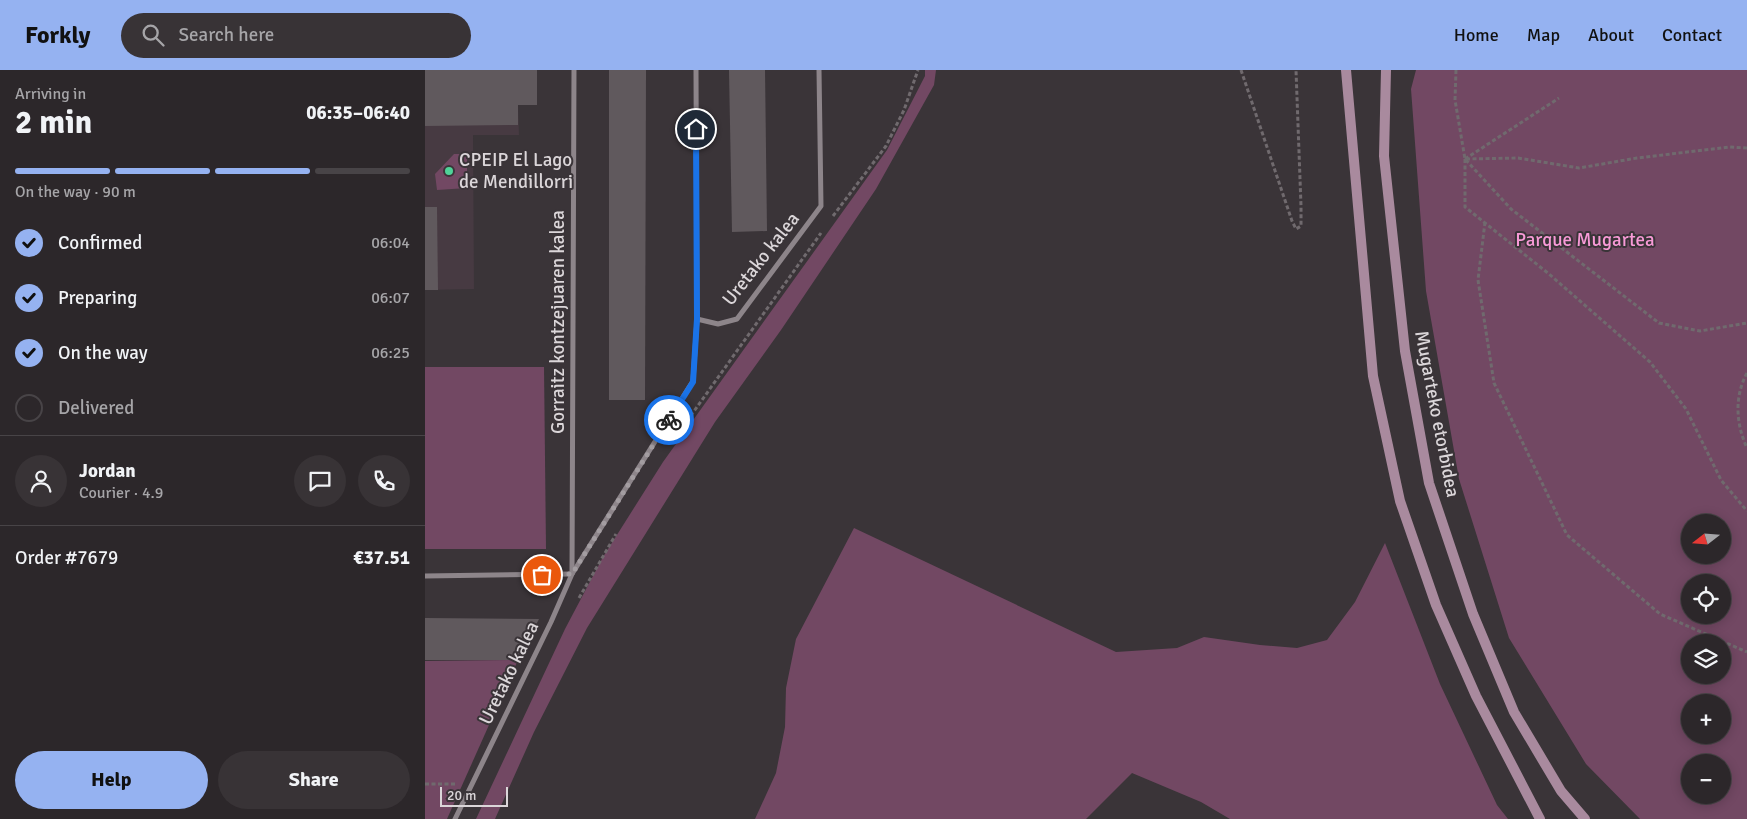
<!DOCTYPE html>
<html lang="en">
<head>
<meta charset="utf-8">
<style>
  :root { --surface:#2c272a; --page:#383336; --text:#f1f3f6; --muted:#a6a5a8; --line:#484447; --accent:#95b2f1 }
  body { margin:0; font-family:Signika,sans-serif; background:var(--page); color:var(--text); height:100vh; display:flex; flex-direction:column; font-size:19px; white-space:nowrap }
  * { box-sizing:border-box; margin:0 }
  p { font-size:16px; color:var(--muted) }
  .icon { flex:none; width:28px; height:28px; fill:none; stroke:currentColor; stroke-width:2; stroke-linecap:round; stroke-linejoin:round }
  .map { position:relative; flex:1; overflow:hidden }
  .side { display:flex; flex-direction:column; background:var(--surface); width:425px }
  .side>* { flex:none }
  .needle { width:32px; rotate:253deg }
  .tools { position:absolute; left:1256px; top:444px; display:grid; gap:10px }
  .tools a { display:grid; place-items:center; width:50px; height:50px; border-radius:50%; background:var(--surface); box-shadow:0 2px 12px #0003,0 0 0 1px var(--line); font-size:25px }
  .scale { position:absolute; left:15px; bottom:12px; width:68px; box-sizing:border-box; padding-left:5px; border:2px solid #dbd6d9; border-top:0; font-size:14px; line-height:18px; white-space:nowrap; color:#dbd6d9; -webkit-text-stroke:4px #3a3438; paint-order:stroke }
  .pin { position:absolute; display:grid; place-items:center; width:42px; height:42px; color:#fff; margin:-21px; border:2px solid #fff; border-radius:50%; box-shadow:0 1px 5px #0007 }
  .courier { position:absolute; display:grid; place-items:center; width:50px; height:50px; margin:-25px; border:4px solid #1a73e8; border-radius:50%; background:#fff; color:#222; box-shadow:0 1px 6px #0007 }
  .summary em { font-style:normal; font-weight:700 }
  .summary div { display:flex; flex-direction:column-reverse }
  .summary { display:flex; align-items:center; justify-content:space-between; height:85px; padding:0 15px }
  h1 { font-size:32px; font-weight:700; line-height:38px }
  .bar { display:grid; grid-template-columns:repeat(4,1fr); gap:8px 5px; align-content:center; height:60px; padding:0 15px }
  .bar i { height:6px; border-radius:4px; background:var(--line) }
  .bar .selected { background:var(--accent) }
  .bar p { grid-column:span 4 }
  .line { display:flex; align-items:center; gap:12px; padding:0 15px; border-top:1px solid var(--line) }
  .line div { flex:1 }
  .round { display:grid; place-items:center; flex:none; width:52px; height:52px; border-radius:26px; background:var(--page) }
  ol { padding:0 15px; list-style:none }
  li { display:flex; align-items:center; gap:15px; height:55px }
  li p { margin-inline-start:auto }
  li .icon { padding:5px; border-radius:50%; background:var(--accent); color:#111; stroke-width:4 }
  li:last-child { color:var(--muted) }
  li i { width:28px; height:28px; border:2px solid var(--line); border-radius:50% }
  .cta { display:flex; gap:10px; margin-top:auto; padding:10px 15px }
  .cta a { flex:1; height:58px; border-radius:30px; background:var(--accent); color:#111; font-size:20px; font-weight:700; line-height:58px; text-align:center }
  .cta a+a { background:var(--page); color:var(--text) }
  header { display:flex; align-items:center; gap:30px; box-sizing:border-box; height:70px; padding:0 25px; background:var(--accent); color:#111 }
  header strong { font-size:24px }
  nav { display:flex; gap:28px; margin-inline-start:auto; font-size:18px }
  .search { width:350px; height:45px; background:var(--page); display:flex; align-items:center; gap:12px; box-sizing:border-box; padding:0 18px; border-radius:28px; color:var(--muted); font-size:19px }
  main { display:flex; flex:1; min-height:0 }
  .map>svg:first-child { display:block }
</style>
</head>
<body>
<header>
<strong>Forkly</strong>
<div class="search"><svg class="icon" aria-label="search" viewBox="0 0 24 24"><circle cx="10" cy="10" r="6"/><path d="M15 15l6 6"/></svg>Search here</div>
<nav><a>Home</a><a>Map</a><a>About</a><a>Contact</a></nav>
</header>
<main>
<section class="side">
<div class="summary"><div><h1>2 min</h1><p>Arriving in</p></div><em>06:35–06:40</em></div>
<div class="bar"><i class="selected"></i><i class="selected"></i><i class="selected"></i><i></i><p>On the way · 90 m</p></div>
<ol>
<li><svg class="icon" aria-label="check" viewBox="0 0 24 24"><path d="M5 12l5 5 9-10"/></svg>Confirmed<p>06:04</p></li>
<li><svg class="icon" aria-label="check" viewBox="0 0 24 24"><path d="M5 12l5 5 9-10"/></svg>Preparing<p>06:07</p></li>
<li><svg class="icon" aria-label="check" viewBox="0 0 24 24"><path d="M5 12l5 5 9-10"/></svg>On the way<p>06:25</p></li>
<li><i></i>Delivered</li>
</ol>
<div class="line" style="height:90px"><a class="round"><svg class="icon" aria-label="person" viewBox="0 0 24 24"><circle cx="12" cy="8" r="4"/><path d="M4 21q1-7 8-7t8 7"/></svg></a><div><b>Jordan</b><p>Courier · 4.9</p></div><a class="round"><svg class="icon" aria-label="chat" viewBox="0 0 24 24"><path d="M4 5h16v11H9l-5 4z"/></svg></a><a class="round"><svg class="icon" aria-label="phone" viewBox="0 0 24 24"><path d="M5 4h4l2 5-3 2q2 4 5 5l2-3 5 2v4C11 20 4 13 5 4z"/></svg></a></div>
<div class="line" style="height:65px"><div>Order #7679</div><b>€37.51</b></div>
<div class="cta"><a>Help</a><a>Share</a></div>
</section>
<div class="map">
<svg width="1322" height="749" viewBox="0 0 1322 749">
  <rect width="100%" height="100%" fill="#3a3438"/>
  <!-- built -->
  <polygon fill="#473a42" points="0,0 93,35 94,65 48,65 49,219 0,220"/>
  <!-- green -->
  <g fill="#724863" fill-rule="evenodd">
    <polygon points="500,0 511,0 509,15 451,119 356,260 290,352 162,558 109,662 70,749 51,749 140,559 178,487 238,392 462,80 500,6"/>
    <path d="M991,0h331v749h-107l-54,-55 -77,-126 -50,-159 -33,-188 -15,-202zM1298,452v33h-33v-33zM1298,512v33h-33v-33zM1265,572h33v33h-33zM1298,632v33h-33v-33zM1298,692v33h-33v-33z"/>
    <polygon points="29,84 42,84 42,118 12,120 10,104"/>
    <polygon points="0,297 119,297 121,479 0,479"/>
    <polygon points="429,458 691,582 752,578 779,567 835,575 872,578 902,570 930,532 960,473 1015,614 1072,735 1083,749 805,749 776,732 707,703 661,749 330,749 351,703 360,657 361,618 371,569"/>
    <polygon points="93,590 22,749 0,749 0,591"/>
  </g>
  <!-- building -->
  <g fill="#60595d">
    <polygon points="0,0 112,0 112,35 93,35 93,55 0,56"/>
    <polygon points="184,0 221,0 220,330 184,330"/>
    <polygon points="304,0 340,0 342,161 307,162"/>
    <polygon points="0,137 12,137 13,220 0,220"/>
    <polygon points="0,548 114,549 93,590 0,590"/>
  </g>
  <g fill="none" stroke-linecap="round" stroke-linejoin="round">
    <!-- path -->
    <g stroke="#706a6e" stroke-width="3" stroke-dasharray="4 2.5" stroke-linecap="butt">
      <polyline points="816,0 867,151 871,159 876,156 876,136 871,0"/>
      <polyline points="1031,0 1030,30 1040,89 1086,139 1234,253 1275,261 1322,253"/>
      <polyline points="1040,89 1040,137 1124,204 1225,292 1261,339 1296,410 1322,441"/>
      <polyline points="1040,89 1134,28"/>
      <polyline points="1041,89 1093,88 1154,98 1212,88 1305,77 1322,78"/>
      <polyline points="408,146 461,76 479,40 493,0"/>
      <polyline points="1060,152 1053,210 1069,313 1142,465 1235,544 1322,582"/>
      <path d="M1322,303c-13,24 -11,51 0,75"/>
      <polyline points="262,351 396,163"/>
      <polyline points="154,528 191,464"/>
      <polyline points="0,714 32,714"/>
    </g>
    <!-- street -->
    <g stroke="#8d858a" stroke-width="5">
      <polyline points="272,249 293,254 312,249 396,136 394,0"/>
      <polyline points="147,504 149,0"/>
      <polyline points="0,506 147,504"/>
      <polyline points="30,749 126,552 147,504 268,311 272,249 271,0"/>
    </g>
    <!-- secondary -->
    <g stroke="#a98a9e" stroke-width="10">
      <polyline points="921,0 948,306 975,431 1011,535 1051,626 1115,749"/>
      <polyline points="961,0 959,86 980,281 1004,413 1048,544 1089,642 1136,721 1160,749"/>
    </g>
  </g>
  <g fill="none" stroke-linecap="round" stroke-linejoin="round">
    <!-- done -->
    <polyline stroke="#a39da1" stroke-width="5" stroke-dasharray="0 9" points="117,505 147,504 244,350"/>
    <!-- route -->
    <polyline stroke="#1a73e8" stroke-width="6" points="244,350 268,312 272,249 271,59"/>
  </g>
  <!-- markers -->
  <circle fill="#4fd399" stroke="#3a3438" stroke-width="2" cx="24" cy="101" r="5"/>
  <g text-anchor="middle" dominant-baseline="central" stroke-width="4" stroke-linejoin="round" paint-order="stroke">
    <!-- poi labels -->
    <g font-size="19" fill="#dbd6d9" stroke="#3a3438" text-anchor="start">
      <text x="34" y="90">CPEIP El Lago<tspan x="34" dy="22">de Mendillorri</tspan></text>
    </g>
    <!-- park labels -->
    <g font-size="19" fill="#f89ad7" stroke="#3a3438">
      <text x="1160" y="170">Parque Mugartea</text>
    </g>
    <!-- street labels -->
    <g font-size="19" fill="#dbd6d9" stroke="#3a3438">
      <text transform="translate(336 189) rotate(-52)">Uretako kalea</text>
      <text transform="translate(133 252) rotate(-90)">Gorraitz kontzejuaren kalea</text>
      <text transform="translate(1012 344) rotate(79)">Mugarteko etorbidea</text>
      <text transform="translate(84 603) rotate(-64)">Uretako kalea</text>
    </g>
  </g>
</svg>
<div class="tools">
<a><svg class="needle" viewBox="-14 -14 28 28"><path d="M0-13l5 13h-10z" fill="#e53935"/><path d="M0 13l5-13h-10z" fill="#a6a5a8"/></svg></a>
<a><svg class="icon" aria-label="locate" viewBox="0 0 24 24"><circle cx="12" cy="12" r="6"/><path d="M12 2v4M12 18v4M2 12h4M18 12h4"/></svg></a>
<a><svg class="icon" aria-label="layers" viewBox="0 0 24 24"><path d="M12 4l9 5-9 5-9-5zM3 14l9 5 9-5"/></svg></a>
<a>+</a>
<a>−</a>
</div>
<div class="scale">20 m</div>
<div class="pin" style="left:117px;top:505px;background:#ea580c"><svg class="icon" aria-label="bag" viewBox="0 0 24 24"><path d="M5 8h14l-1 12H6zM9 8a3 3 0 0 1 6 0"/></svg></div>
<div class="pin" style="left:271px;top:59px;background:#1f2937"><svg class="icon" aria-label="home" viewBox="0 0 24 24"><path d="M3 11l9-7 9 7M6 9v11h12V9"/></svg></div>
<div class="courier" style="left:244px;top:350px"><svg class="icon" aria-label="bike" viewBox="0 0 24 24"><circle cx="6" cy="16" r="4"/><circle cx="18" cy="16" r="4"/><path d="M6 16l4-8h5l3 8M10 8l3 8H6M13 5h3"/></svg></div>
</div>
</main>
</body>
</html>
